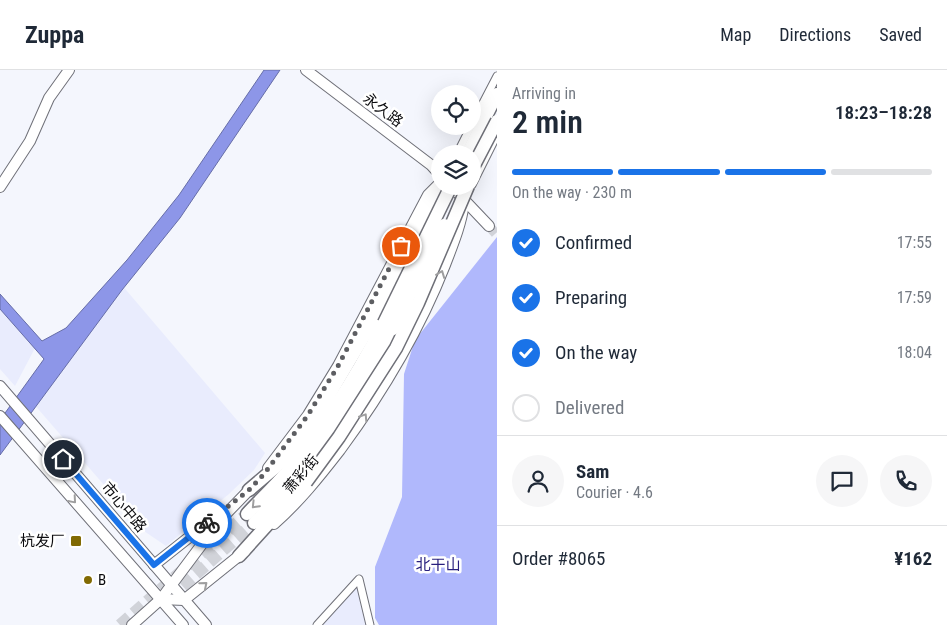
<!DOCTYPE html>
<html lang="en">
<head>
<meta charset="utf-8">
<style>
  :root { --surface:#fff; --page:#f6f6f7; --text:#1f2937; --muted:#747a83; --line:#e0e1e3; --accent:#1a73e8 }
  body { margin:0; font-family:"Roboto Condensed","Noto Sans SC",sans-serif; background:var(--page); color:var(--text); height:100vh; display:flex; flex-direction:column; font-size:19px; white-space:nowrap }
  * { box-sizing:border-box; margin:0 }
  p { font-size:16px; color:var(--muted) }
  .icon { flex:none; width:28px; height:28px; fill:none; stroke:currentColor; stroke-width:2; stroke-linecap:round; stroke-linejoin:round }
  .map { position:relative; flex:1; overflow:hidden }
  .side { display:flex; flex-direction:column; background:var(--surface); width:450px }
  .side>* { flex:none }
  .buttons { position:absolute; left:431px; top:15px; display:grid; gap:10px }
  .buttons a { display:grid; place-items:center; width:50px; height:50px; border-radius:50%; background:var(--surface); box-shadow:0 5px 20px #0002; font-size:25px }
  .pin { position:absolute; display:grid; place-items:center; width:42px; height:42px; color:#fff; margin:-21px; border:2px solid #fff; border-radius:50%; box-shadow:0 1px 5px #0007 }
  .courier { position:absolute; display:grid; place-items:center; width:50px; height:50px; margin:-25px; border:4px solid #1a73e8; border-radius:50%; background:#fff; color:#222; box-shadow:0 1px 6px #0007 }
  .headline em { font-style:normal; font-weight:600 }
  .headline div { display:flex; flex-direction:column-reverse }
  .headline { display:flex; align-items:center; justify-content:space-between; height:85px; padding:0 15px }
  h1 { font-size:32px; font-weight:600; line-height:38px }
  .bar { display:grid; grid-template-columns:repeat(4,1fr); gap:8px 5px; align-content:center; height:60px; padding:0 15px }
  .bar i { height:6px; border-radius:4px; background:var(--line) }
  .bar .active { background:var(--accent) }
  .bar p { grid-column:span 4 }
  .line { display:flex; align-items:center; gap:12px; padding:0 15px; border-top:1px solid var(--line) }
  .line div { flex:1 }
  .round { display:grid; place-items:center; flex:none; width:52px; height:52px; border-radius:26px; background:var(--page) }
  ol { padding:0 15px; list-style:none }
  li { display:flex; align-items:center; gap:15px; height:55px }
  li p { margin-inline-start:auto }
  li .icon { padding:5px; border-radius:50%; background:var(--accent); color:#fff; stroke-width:4 }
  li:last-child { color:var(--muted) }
  li i { width:28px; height:28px; border:2px solid var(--line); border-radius:50% }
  header { display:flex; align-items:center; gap:30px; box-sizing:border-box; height:70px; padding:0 25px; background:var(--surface); border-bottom:1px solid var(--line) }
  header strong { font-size:24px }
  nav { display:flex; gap:28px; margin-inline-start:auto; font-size:18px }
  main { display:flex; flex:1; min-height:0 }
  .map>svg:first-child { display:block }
</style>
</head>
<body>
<header>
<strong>Zuppa</strong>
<nav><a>Map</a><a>Directions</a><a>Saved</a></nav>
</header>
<main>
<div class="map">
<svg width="497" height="555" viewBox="0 0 497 555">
  <rect width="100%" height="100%" fill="#f4f6fd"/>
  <!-- built -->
  <g fill="#e9ecfd">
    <polygon points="121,214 265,383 254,400 229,424 166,476 144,461 32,332"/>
    <polygon points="0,239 35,278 15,316 0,299"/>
    <polygon points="359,509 370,555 318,555"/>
  </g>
  <!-- forest -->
  <polygon fill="#b0b8fc" points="497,167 497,555 379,555 375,548 375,497 402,427 404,304 415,270"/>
  <!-- water -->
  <polygon fill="#8d96e8" stroke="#666da7" points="264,0 280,0 180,148 122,220 0,385 0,350 44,289 0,239 0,224 42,271 66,258 127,190 179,125"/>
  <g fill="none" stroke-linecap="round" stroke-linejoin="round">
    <!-- secondary-tunnel -->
    <polyline stroke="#d1d3d9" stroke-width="10" stroke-dasharray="10 5" stroke-linecap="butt" points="489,156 497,165"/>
    <!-- highway-tunnel -->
    <g stroke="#d1d3d9" stroke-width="12" stroke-dasharray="12 6" stroke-linecap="butt">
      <polyline points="169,528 254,453"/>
      <polyline points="120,555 247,444"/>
    </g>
    <!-- street casing -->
    <g stroke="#6f7078" stroke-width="9">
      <g id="street">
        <polyline points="472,54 497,6"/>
        <polyline points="457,84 471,56"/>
        <polyline points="472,115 497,65"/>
        <polyline points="317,555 359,509 370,555"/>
      </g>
    </g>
    <!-- secondary casing -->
    <g stroke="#6f7078" stroke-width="12">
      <g id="secondary">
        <polyline points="306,0 431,95 440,105"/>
        <polyline points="451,116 489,156"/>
        <polyline points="0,117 30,71 49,28 69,0"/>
        <polyline points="268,398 308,345 338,296 428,125 440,113"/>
        <path d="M274,454c25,-22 45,-47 66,-74 42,-57 79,-119 105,-185 8,-21 16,-40 19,-62"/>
        <polyline points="154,495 221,442"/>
        <polyline points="161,529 184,530 245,481"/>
        <polyline points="132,555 161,529 220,450 254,415"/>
      </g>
    </g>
    <!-- primary casing -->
    <g stroke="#6f7078" stroke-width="12">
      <g id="primary">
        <polyline points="0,316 206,555"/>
        <polyline points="0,346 183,555"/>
      </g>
    </g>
    <!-- highway casing -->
    <g stroke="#6f7078" stroke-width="15">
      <g id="highway">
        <polyline points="467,84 497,24"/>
        <polyline points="249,420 276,397 295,376 321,339 376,246 417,160 444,116"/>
        <path d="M247,444c13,-14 27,-27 39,-41 39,-46 70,-97 98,-150"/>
        <path d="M254,453c57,-58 102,-122 139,-194"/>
        <polyline points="239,486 306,412"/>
      </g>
    </g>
    <!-- street -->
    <use href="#street" stroke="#fff" stroke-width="7"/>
    <!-- secondary -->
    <use href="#secondary" stroke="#fff" stroke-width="10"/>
    <!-- primary -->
    <use href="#primary" stroke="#fff" stroke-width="10"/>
    <!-- highway -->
    <use href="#highway" stroke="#fff" stroke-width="12"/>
    <!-- highway-bridge casing -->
    <g stroke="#6f7078" stroke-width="15" stroke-linecap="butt">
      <g id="highway-bridge">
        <polyline points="472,99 497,51"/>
        <polyline points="384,253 451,116"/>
        <polyline points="393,259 444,155"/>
        <polyline points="306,412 339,367 396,278 418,233 468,116"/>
      </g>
    </g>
    <!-- highway-bridge -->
    <use href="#highway-bridge" stroke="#fff" stroke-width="12"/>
  </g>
  <!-- one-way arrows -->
  <defs><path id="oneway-chevron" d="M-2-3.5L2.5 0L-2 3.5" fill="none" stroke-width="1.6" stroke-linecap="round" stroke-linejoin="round" transform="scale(1.25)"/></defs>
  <g stroke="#9e9e9f">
    <use href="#oneway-chevron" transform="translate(441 204) rotate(-69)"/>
    <use href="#oneway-chevron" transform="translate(364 347) rotate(-57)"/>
    <use href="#oneway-chevron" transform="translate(73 430) rotate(49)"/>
    <use href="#oneway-chevron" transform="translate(255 435) rotate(134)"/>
    <use href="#oneway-chevron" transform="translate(204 515) rotate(-40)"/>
  </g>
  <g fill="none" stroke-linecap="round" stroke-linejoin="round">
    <!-- done -->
    <polyline stroke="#5d5e62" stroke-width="5" stroke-dasharray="0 9" points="207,453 249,420 264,404 308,345 338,296 401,176"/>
    <!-- route -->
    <polyline stroke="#1a73e8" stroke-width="6" points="63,389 154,495 207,453"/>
  </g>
  <!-- markers -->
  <g fill="#816a03" stroke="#fff" stroke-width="2">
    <rect x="70" y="465" width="12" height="12" rx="2.5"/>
    <circle cx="88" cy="510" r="5"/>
  </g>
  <g text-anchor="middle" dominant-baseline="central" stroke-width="5" stroke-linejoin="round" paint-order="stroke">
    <!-- street labels -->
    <g font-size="15" fill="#0c0c0f" stroke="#fff">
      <text transform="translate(383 40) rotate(37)">永久路</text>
      <text transform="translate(301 404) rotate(-50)">萧彩街</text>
      <text transform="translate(124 437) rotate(50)">市心中路</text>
    </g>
    <!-- poi labels -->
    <g font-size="15" fill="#0c0c0f" stroke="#fff" text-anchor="end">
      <text x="65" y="471">杭发厂</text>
      <text x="98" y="510" text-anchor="start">B</text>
    </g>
    <!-- park labels -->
    <g font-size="15" fill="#29207e" stroke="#fff">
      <text x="438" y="495">北干山</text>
    </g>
  </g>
</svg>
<div class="buttons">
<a><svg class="icon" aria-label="locate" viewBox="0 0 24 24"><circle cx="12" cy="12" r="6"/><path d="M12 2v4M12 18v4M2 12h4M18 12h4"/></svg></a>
<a><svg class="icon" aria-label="layers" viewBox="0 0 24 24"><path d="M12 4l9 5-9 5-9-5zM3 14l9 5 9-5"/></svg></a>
</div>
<div class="pin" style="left:401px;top:176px;background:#ea580c"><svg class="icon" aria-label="bag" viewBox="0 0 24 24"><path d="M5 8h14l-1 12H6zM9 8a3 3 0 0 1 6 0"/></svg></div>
<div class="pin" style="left:63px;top:389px;background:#1f2937"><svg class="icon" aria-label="home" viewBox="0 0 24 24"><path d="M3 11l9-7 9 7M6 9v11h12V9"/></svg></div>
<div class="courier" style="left:207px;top:453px"><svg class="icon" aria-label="bike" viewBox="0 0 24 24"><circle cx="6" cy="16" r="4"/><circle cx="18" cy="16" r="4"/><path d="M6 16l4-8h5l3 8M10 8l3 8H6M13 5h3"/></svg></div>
</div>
<section class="side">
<div class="headline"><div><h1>2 min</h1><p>Arriving in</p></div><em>18:23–18:28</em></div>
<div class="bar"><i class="active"></i><i class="active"></i><i class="active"></i><i></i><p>On the way · 230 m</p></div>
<ol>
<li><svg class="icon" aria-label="check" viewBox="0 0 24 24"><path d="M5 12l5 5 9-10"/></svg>Confirmed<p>17:55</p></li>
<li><svg class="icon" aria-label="check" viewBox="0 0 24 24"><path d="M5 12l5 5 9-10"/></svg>Preparing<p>17:59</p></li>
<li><svg class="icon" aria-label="check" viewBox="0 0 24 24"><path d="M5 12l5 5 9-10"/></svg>On the way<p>18:04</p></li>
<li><i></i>Delivered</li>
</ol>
<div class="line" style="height:90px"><a class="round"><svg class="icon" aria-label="person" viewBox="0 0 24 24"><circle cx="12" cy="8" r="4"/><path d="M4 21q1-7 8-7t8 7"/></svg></a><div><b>Sam</b><p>Courier · 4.6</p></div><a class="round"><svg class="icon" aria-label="chat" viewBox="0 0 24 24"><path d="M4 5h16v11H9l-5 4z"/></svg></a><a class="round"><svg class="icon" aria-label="phone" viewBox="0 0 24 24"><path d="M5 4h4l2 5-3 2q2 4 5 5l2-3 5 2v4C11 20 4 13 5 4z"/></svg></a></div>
<div class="line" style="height:65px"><div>Order #8065</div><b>¥162</b></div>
</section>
</main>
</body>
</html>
